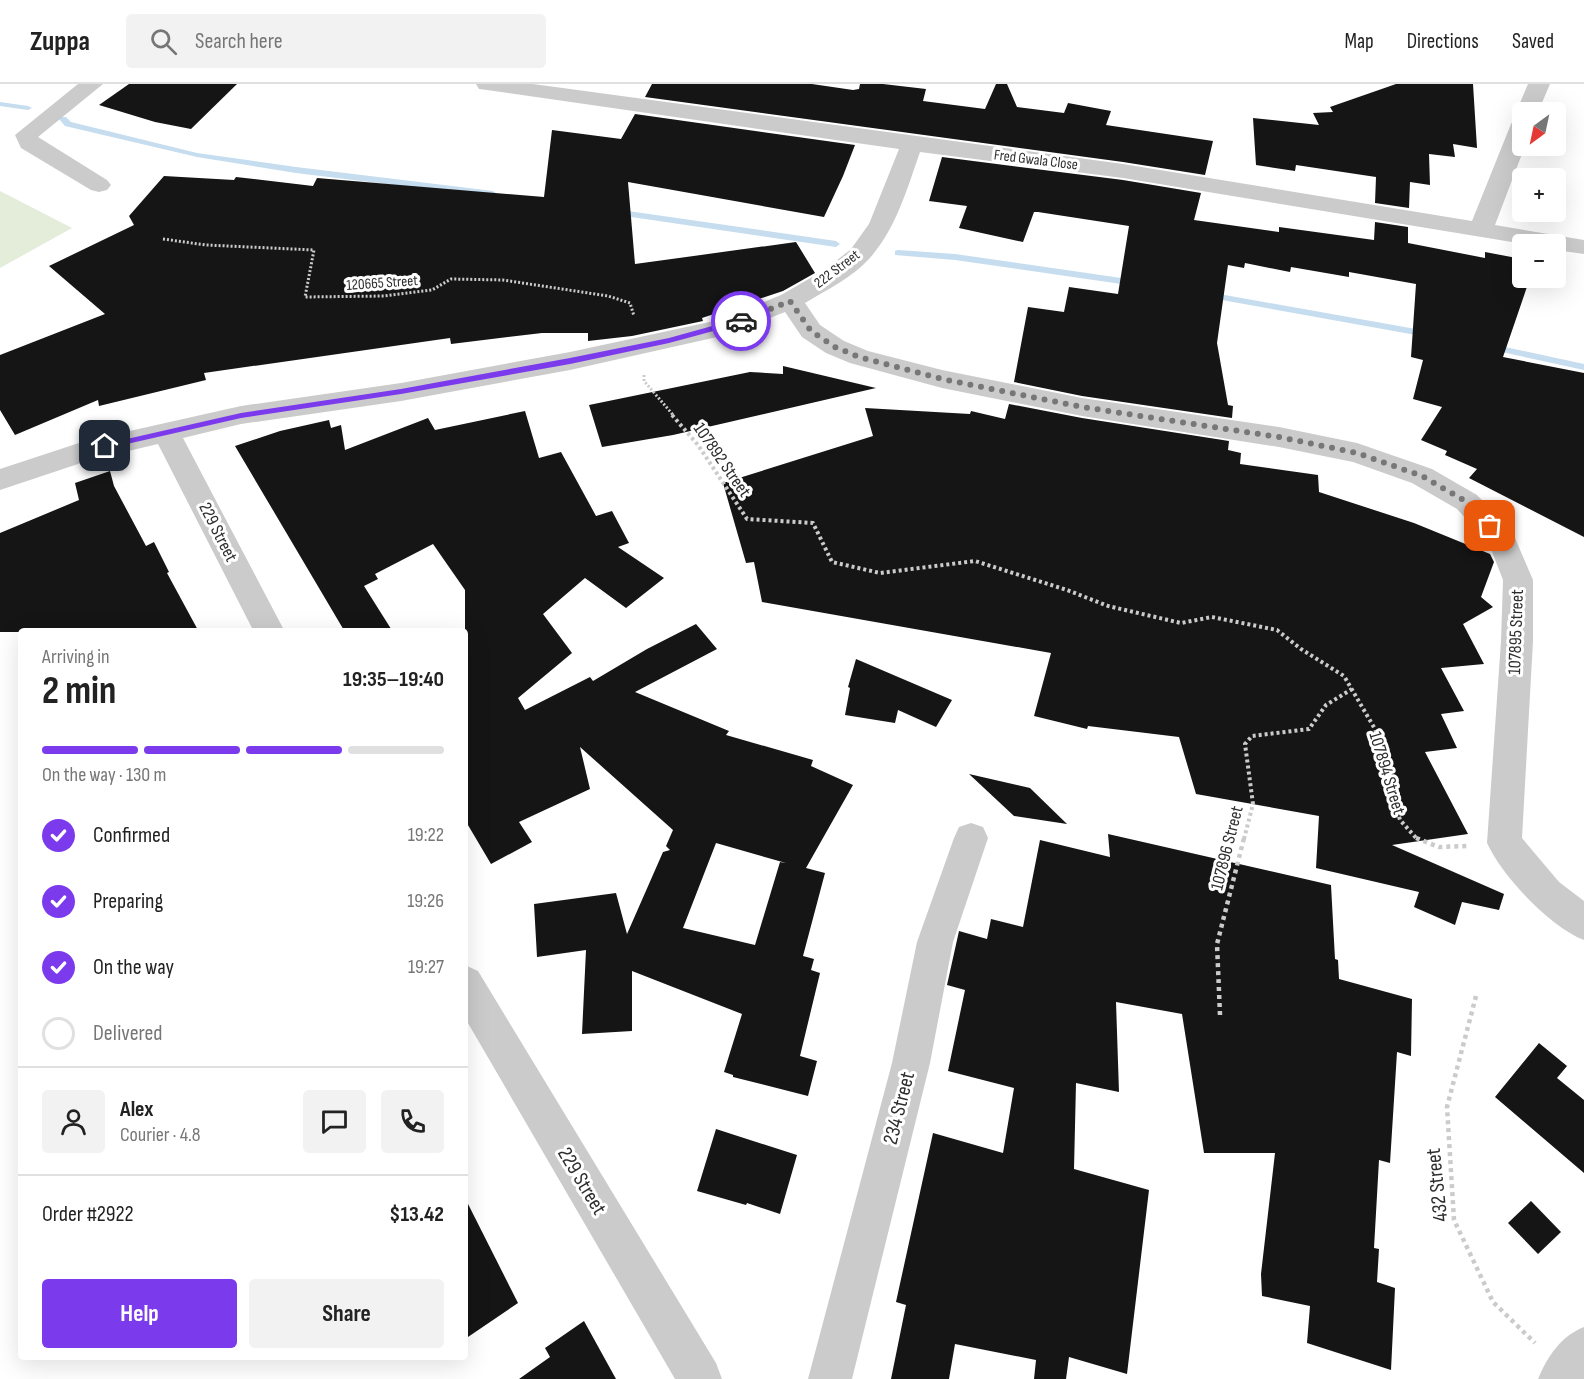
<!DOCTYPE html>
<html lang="en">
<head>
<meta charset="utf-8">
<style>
  :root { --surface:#fff; --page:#f2f2f2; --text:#222; --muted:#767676; --line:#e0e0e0; --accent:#7c3aed }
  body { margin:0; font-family:"Sofia Sans Condensed",sans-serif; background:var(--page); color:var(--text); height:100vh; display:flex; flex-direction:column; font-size:22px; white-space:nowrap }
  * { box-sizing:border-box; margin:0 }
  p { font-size:20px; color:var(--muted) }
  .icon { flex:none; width:33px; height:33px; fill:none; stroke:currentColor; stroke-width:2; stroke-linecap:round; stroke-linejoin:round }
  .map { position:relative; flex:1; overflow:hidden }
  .details { position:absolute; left:18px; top:544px; width:450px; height:732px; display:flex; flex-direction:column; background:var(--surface); border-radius:6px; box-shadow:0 6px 24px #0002 }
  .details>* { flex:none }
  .needle { width:39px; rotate:213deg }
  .controls { position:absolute; left:1512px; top:18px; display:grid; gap:12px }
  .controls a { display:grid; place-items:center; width:54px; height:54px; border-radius:6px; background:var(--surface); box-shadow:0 6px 24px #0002; font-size:30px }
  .pin { position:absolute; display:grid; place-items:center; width:51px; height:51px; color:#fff; margin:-26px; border-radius:12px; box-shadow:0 3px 9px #0006 }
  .courier { position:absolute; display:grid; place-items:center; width:60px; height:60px; margin:-30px; border:4px solid #7c3aed; border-radius:50%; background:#fff; color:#222; box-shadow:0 2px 8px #0007 }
  .overview em { font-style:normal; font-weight:700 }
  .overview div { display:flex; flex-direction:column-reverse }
  .overview { display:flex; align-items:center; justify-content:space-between; height:102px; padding:0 24px }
  h1 { font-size:39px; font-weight:700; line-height:45px }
  .bar { display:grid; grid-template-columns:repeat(4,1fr); gap:9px 6px; align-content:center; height:72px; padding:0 24px }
  .bar i { height:8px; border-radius:4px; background:var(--line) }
  .bar .current { background:var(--accent) }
  .bar p { grid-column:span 4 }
  .line { display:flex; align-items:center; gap:15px; padding:0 24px; border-top:2px solid var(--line) }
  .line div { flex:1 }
  .round { display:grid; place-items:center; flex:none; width:63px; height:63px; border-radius:6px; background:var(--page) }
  ol { padding:0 24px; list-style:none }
  li { display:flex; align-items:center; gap:18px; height:66px }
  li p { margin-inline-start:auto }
  li .icon { padding:6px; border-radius:50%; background:var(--accent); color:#fff; stroke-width:4 }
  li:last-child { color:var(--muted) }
  li i { width:33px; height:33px; border:3px solid var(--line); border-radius:50% }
  .action { display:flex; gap:12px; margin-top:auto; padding:12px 24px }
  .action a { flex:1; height:69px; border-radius:6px; background:var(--accent); color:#fff; font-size:24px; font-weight:700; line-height:69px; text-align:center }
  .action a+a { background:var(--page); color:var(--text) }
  header { display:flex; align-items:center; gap:36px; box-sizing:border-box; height:84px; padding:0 30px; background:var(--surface); border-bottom:2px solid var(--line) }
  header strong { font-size:28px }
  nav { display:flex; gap:33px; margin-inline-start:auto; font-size:21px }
  .search { width:420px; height:54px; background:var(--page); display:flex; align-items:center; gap:15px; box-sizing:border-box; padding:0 21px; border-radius:6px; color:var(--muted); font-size:22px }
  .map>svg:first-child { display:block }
</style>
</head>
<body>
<header>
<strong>Zuppa</strong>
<div class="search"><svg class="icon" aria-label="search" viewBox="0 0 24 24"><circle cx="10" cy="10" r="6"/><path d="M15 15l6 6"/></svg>Search here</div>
<nav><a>Map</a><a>Directions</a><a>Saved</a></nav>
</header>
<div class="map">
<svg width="1584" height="1295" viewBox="0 0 1584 1295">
  <rect width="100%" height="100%" fill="#fff"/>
  <!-- green -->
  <polygon fill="#e4ecda" points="0,107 72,144 0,184"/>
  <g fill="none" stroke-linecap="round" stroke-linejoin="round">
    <!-- stream -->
    <g fill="#c5ddee" fill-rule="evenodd">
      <polygon points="0,18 28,22 32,24 28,26 0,22"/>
      <polygon points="60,33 66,33 71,38 197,69 296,83 493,107 497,110 493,113 296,89 197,73 65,42 59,35"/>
      <polygon points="614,125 836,157 840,160 836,163 611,130 610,128"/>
      <polygon points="898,166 955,170 1135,196 1140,199 1135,202 955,176 895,171 895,167"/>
      <polygon points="1208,208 1427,247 1432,250 1427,253 1205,213 1203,211"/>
      <polygon points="1491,260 1584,280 1584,286 1488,265 1486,263"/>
    </g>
  </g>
  <!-- building -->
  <g fill="#151515" fill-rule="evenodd">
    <polygon points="129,0 237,0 191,45 155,38 99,21"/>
    <polygon points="652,0 812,0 853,6 859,5 860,0 883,0 926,5 923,17 985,25 996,0 1007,0 1017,23 1064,29 1068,19 1111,27 1106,41 1213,57 1205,91 1123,78 645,13"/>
    <polygon points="1396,0 1473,0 1477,64 1453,60 1455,73 1429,70 1430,101 1410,98 1409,124 1375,119 1376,93 1296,81 1295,87 1256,81 1253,34 1319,41 1313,29 1333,28 1330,23"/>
    <polygon points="635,30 855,61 843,92 824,133 628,98 635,180 796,158 815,189 783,207 702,234 703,237 632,252 588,257 588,249 542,249 451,260 450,254 204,289 206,296 99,322 98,316 15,351 0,326 0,271 105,230 49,182 134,141 129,132 164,92 234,96 236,93 313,102 317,94 544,113 552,46 621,55"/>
    <polygon points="942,73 1123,96 1201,109 1194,136 1279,148 1279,143 1374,156 1375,138 1408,143 1408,159 1485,174 1485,168 1522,175 1522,194 1530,194 1503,273 1584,289 1584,453 1469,394 1477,385 1445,371 1447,367 1421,356 1442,323 1413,315 1423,276 1411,273 1416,200 1349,188 1349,193 1291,183 1290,188 1245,179 1244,184 1228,181 1217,259 1228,321 1233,322 1232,334 1082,312 1014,298 1028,223 1064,228 1069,203 1118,210 1129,142 1038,128 1034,128 1023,158 959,144 967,122 929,117"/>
    <polygon points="783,282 876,304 673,351 602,363 589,321 750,288 783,290"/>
    <polygon points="1009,320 1082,334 1229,357 1228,366 1241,369 1240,380 1318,391 1319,408 1414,439 1490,470 1494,478 1481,513 1493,523 1463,540 1484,580 1441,584 1464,627 1441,630 1457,664 1425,668 1468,750 1392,761 1504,810 1499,826 1462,818 1455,841 1414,823 1419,808 1316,784 1319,732 1196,710 1179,653 1088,642 1087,645 1034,632 1051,569 762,518 754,478 746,479 723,399 873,352 865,324 970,330 971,327 1005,335"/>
    <path d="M525,327l14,47 22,-6 35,64 16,-5 17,32 -11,4 46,31 -38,30 -41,-30 -42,36 29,39 -54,45 7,12 65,-33 3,4 54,-32 49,-25 21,25 -82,43 94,39 -3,4 87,25 -2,6 42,19 -47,83 19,5 -22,83 11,3 -3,11 9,3 -20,83 17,5 -9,35 -75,-19v-2l-9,-3 18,-58 -110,-43v60l-50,3 4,-84 -49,7 -3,-53 82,-11 11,41 36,-82 7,-2 -4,-4 7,-16 -93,-83 10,42 -71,33 13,20 -41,22 -26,-44v-230l-32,-46 -58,30 3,5 -14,7 29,46h-48l-110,-186 45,-15 49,-11 2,8 10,-3 4,25 83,-32 7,12zM716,759l70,20 -6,-1 -25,83 -72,-17z"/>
    <polygon points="110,387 114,402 146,462 154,458 169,488 167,489 199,548 0,548 0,449 79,416 75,399"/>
    <polygon points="856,575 952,616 936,643 898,626 895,639 845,631 850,604 848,603"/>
    <polygon points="969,690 1030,704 1067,740 1014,732"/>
    <polygon points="1108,750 1331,801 1335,875 1338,876 1339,895 1412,915 1411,972 1397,968 1390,1079 1379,1076 1374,1164 1379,1165 1377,1198 1395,1204 1391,1286 1307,1259 1310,1222 1262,1212 1261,1190 1275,1069 1204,1069 1182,930 1116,918 1119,1008 1076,999 1074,1085 1149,1106 1127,1290 1069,1273 1066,1295 1034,1295 1036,1276 955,1260 949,1295 891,1295 906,1221 896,1218 933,1049 1003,1069 1014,1004 948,987 965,906 947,901 959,847 987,855 991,835 1023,843 1040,756 1110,773"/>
    <polygon points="1539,959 1567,982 1557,994 1584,1016 1584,1089 1495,1013"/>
    <polygon points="716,1045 797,1071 780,1130 747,1119 746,1121 697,1107"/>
    <polygon points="465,1114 518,1219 465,1255"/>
    <polygon points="1531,1117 1561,1148 1538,1170 1508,1139"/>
    <polygon points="584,1237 616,1295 519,1295 550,1273 545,1264"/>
  </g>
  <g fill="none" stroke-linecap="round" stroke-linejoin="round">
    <!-- path-far2 -->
    <g stroke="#cbcbcb" stroke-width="3" stroke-dasharray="2 2" stroke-linecap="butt">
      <polyline points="163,155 206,161 314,166 305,213 384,212 432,206 451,195 503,196 608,212 630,219 634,232"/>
      <polyline points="644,291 644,297 674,332"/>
    </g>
    <!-- path-far1 -->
    <g stroke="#cbcbcb" stroke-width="4" stroke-dasharray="3 3" stroke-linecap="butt">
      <polyline points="672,331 698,361 747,435 813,439 832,478 880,489 975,477 1067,506 1108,522 1181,539 1212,533 1277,546 1301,565 1344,592 1375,645 1400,736 1417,755"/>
      <polyline points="1244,755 1253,720 1245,660 1252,652 1309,645 1326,621 1352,605"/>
    </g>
    <!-- path -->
    <g stroke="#cbcbcb" stroke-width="4.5" stroke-dasharray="4 4" stroke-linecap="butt">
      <polyline points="1416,754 1439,763 1467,762"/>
      <polyline points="1476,912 1447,1023 1454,1136 1493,1218 1535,1259"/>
      <polyline points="1220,931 1217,860 1244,754"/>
    </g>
    <!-- minor -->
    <g fill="#cbcbcb" fill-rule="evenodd">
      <polygon points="78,0 103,0 38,53 107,96 111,101 107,106 99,108 91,106 21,64 15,51"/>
      <path d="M476,0h57l590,80 349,57 39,-97 3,-5 8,-2v29h3l-30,79 89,15v14l-28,-4v-6h-32l-401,-66 -203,-26c-13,37 -24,77 -51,107 -17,19 -43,31 -64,44l15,22 24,16 24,10 74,19 140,28 197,29 78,16 75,26 45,26 35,36 21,49v61l-11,197 37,44 25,19v39c-34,-13 -82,-64 -97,-97l14,-202 2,-61 -14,-36 -32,-35 -45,-26 -59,-21 -74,-15 -197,-31 -140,-28 -92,-25 -24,-10 -24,-16 -17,-25 -59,23 -156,35 -169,31 -160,23 -58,14 102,194h-31l-96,-188 -68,16 -90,30v-21l85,-28 156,-35 160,-23 169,-31 149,-32 62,-25 45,-26 25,-20 18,-25 30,-75 -412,-59 -8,-1z"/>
      <polygon points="1528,0 1550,0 1538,28 1522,28 1522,33 1516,28"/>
      <polygon points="971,739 983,743 988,754 953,858 930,979 852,1295 808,1295 892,979 917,858 954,754 959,743"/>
      <polygon points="465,881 478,887 716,1279 722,1295 675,1295 465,934"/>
      <path d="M1584,1243v52h-46c9,-22 23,-43 46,-52z"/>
    </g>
  </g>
  <!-- route -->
  <polygon fill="#7c3aed" points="741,234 744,237 743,239 669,259 570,280 401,310 241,334 105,365 101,362 105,360 241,329 401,305 570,274 669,254"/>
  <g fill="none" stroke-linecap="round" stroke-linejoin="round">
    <!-- done -->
    <polyline stroke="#777" stroke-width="6" stroke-dasharray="0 10.8" points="741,237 790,217 811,247 835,263 859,273 942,295 1082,323 1279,353 1357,369 1422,392 1467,418 1490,442"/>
  </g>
  <g text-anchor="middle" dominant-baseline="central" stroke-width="6" stroke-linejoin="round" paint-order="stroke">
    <!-- far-street labels -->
    <g font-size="15" fill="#2e2e2e" stroke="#fff">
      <text transform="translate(1036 76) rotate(7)">Fred Gwala Close</text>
      <text transform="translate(837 185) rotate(-37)">222 Street</text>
      <text transform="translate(382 199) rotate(-4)">120665 Street</text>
    </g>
    <!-- street labels -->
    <g font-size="18" fill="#2e2e2e" stroke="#fff">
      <text transform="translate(722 376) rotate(55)">107892 Street</text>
      <text transform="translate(218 448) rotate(63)">229 Street</text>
      <text transform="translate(1516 548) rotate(-88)">107895 Street</text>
      <text transform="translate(1387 689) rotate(73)">107894 Street</text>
      <text transform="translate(1227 764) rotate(-76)">107896 Street</text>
    </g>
    <!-- near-street labels -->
    <g font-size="21" fill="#2e2e2e" stroke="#fff">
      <text transform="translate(899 1024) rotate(-76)">234 Street</text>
      <text transform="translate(582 1097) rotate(59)">229 Street</text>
      <text transform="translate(1437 1101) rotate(-96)">432 Street</text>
    </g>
  </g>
</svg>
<div class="controls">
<a><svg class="needle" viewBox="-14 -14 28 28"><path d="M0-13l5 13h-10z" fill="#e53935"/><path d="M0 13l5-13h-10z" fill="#767676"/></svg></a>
<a>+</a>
<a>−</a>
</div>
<div class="pin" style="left:1490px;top:442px;background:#ea580c"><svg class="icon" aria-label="bag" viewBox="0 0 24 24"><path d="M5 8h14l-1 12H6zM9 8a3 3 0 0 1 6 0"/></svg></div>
<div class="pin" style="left:105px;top:362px;background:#1f2937"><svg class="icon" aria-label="home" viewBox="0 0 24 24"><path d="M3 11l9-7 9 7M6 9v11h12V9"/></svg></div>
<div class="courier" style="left:741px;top:237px"><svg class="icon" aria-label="car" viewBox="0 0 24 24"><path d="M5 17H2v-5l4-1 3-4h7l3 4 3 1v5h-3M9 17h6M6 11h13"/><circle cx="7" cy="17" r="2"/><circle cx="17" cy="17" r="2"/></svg></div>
<section class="details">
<div class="overview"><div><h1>2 min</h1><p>Arriving in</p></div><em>19:35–19:40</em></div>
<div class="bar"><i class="current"></i><i class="current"></i><i class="current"></i><i></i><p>On the way · 130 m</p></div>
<ol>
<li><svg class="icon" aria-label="check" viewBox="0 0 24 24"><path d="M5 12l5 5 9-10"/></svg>Confirmed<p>19:22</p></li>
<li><svg class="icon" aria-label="check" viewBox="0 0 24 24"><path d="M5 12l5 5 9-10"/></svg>Preparing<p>19:26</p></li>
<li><svg class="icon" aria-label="check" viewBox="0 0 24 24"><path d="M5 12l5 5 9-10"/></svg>On the way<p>19:27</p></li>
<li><i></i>Delivered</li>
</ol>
<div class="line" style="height:108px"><a class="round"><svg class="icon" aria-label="person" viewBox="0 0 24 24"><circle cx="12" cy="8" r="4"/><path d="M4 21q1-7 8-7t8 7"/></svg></a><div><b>Alex</b><p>Courier · 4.8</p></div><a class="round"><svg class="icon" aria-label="chat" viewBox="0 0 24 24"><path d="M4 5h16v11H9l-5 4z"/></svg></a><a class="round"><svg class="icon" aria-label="phone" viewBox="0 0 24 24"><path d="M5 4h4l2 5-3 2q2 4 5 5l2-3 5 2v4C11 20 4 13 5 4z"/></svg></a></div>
<div class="line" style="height:78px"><div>Order #2922</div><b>$13.42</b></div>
<div class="action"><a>Help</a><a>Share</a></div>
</section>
</div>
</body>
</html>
